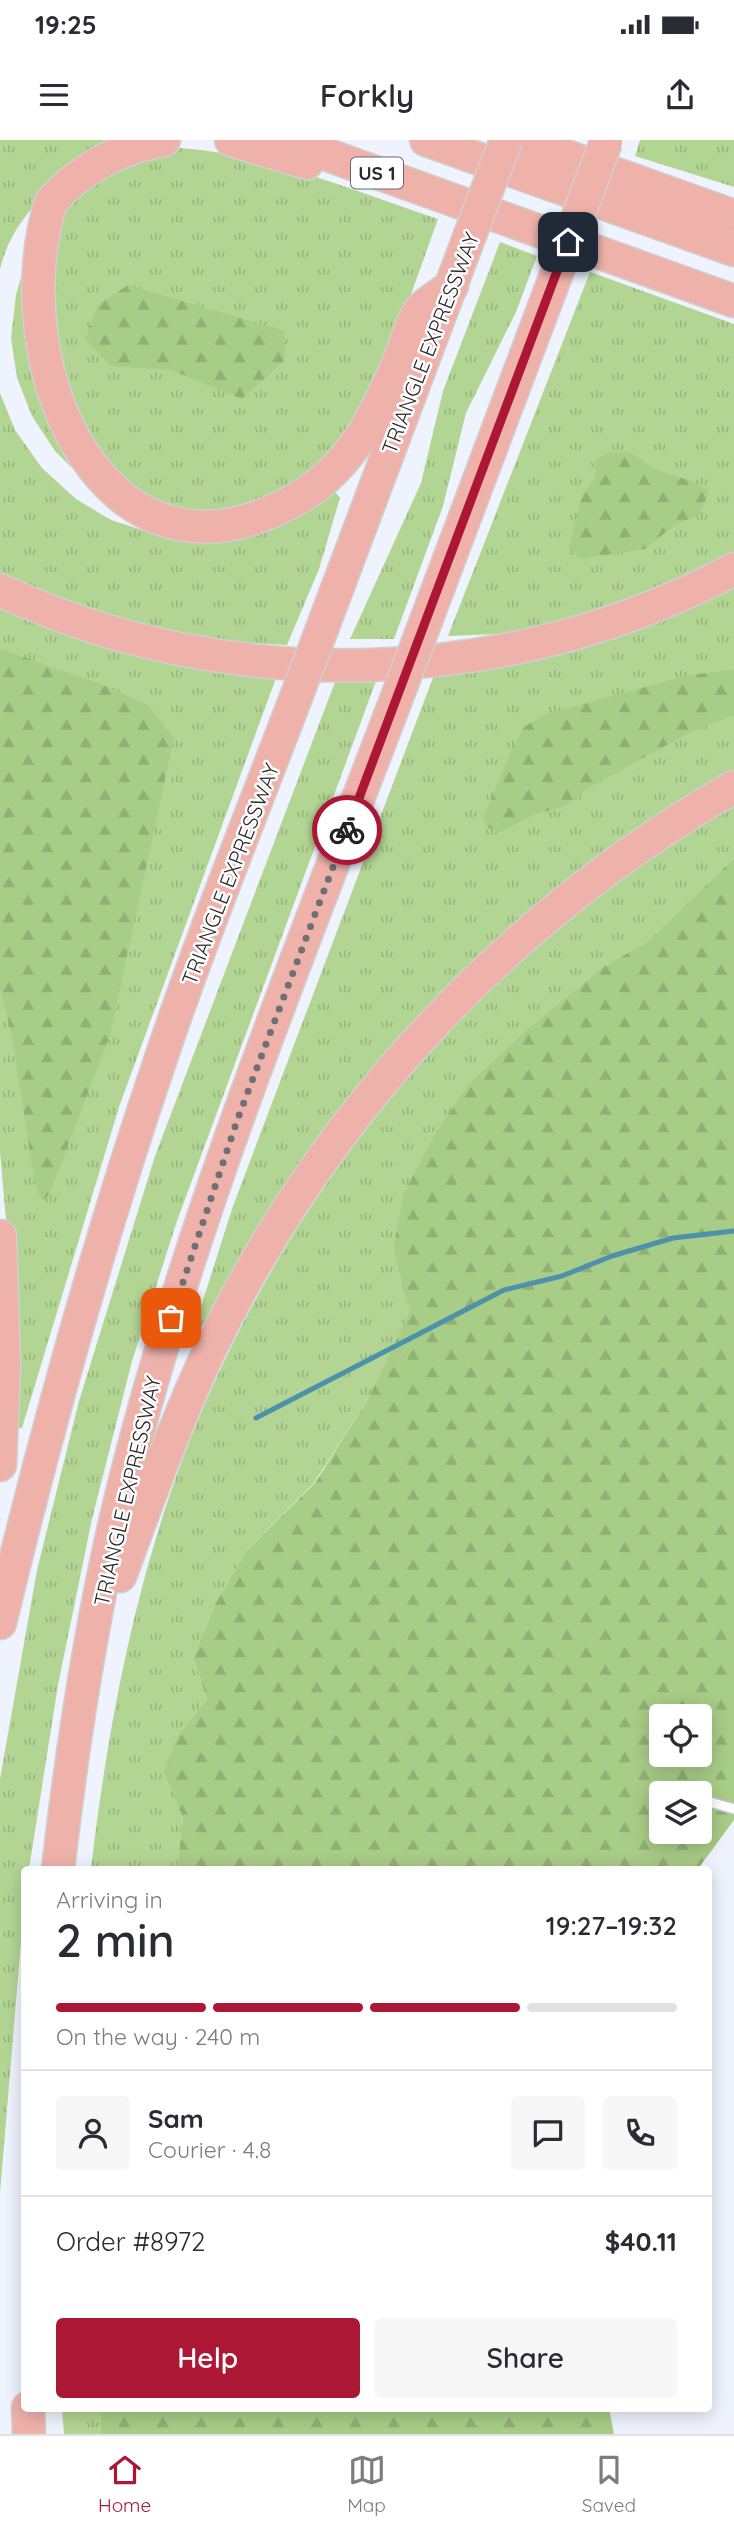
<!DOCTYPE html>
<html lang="en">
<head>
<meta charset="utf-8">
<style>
  :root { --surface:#fff; --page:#f7f7f7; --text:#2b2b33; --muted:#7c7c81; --line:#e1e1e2; --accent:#ac1735 }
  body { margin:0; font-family:Quicksand,sans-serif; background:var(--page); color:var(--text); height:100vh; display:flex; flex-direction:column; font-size:26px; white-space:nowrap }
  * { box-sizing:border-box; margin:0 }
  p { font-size:23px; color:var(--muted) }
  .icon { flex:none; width:38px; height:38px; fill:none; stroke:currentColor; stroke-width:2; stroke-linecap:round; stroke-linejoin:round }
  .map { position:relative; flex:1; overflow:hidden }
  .panel { position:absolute; left:21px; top:1726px; width:691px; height:546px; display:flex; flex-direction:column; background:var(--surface); border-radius:7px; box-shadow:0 4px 18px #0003 }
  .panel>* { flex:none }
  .buttons { position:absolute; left:649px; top:1564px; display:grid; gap:14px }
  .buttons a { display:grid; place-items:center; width:63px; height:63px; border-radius:7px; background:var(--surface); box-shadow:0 4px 18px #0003; font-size:35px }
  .pin { position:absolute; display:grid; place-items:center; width:60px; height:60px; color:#fff; margin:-30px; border-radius:14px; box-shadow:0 4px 10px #0006 }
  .courier { position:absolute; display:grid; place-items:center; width:70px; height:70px; margin:-35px; border:5px solid #ac1735; border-radius:50%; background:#fff; color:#222; box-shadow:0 2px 9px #0007 }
  .headline em { font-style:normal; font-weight:600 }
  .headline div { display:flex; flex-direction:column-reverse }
  .headline { display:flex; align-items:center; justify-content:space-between; height:119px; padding:0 35px }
  h1 { font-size:46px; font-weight:600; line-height:52px }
  .bar { display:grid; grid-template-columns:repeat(4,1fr); gap:10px 7px; align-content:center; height:84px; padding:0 35px }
  .bar i { height:9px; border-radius:5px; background:var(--line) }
  .bar .selected { background:var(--accent) }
  .bar p { grid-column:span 4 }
  .line { display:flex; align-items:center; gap:18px; padding:0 35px; border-top:2px solid var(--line) }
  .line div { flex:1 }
  .round { display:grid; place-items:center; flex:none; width:74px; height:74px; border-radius:7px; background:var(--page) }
  .cta { display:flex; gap:14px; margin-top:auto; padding:14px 35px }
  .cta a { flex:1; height:80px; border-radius:7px; background:var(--accent); color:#fff; font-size:28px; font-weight:600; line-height:80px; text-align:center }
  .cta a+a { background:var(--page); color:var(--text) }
  .status { display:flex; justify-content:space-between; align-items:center; height:49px; padding:0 35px; background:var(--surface); direction:ltr }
  .status svg { height:19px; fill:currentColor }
  header { display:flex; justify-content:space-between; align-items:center; height:91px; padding:0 35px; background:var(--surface); font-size:32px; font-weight:600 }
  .tab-bar { display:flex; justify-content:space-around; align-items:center; height:98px; border-top:2px solid var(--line); background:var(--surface); font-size:19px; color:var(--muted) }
  .tab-bar a { display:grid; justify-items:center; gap:4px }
  .tab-bar .selected { color:var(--accent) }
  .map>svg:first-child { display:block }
</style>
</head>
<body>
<div class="status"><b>19:25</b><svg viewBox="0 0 49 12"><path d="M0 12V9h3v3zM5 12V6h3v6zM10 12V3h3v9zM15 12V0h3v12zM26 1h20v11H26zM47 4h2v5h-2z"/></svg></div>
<header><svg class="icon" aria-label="menu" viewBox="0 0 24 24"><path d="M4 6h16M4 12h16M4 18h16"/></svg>Forkly<svg class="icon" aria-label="share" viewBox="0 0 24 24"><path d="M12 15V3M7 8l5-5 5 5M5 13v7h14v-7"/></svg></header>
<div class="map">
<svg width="734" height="2294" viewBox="0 0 734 2294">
  <defs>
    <pattern id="grass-tufts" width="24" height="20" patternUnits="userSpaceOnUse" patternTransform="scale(1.75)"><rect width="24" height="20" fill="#b3d594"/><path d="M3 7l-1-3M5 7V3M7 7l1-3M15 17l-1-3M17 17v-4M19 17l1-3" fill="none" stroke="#9ab780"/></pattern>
    <pattern id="forest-firs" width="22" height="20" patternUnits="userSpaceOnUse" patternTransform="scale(1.75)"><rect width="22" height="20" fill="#a8cd87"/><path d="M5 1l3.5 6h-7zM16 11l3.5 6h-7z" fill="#91b075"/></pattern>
  </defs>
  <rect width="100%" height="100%" fill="#eff3fd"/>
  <!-- grass -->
  <g fill="url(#grass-tufts)">
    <path d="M0,0h121c-51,35 -105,64 -121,129z"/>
    <polygon points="640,0 734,0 734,47 635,16"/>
    <path d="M180,8c88,6 174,43 258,71l-57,159 -19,37 -60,68 -78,32 -102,-14 -39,-22 -28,-28 -23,-35 -15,-38 -6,-40 5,-43 10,-36 48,-67 68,-38z"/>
    <polygon points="500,102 537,116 516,172 466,273 443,366 394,499 350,499 421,343 443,251"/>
    <polygon points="590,132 734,184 734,415 640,458 524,493 448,496"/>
    <path d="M0,253l15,37 27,38 34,31 35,21 47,15 46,3 128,-50 8,10 -21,71 -32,76c-46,-2 -94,-5 -139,-16 -51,-13 -100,-33 -148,-53z"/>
    <polygon points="734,446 734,636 452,848 202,1202 191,1198 233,1066 434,535 514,524 564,512"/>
    <path d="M0,467c96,39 173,58 276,71l-157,429 -97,321 -11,1 2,-129 -13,-148z"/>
    <polygon points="376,541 177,1081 132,1221 92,1379 58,1545 29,1729 24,1729 24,1766 0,2053 0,1639 37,1430 79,1261 155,1016 335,542"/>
    <path d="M734,666v52l-86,85 -47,25 -74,61 -56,52 -78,168 18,62 -42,86 -55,86 -68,68 -31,53 -22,54 14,41 -30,37 -12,36 18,46 -6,51h-86c16,-138 43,-281 92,-411 103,-273 299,-506 551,-652z"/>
    <polygon points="62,2268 101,2268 101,2294 64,2294"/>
  </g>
  <!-- forest -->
  <g fill="url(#forest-firs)" fill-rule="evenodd">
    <polygon points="128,145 285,191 284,221 242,259 171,230 111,226 85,199 98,165"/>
    <polygon points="629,312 657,330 694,342 709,351 700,374 672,387 645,409 579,419 569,407 582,355 596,336 595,321 606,313"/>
    <polygon points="0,509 101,544 148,565 174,598 110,895 49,1055 42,1060 35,1044 11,890 0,850"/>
    <polygon points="734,530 734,575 691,592 588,648 565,666 533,675 501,692 488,688 483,678 513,607 524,587 546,574 689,535"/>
    <path d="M734,718v962l-36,49h-521l6,-51 -19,-46 13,-36 30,-37 -14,-41 22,-54 31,-53 69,-68 54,-86 41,-86 -17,-62 11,-56 31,-59 36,-53 56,-52 74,-61 47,-26zM662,1577h38v38h-38zM662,1654h38v38h-38z"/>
    <polygon points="101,2268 609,2268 614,2294 101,2294"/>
  </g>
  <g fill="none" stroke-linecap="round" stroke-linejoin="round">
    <!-- stream -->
    <polyline stroke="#4d91aa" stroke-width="5" points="256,1278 504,1150 562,1136 612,1116 673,1098 734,1091"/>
    <!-- service casing -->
    <g stroke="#c2c5d0" stroke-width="12">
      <polyline id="service" points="706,1661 734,1669"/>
    </g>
    <!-- motorway casing -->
    <g stroke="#d0d0d1" stroke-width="35">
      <g id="motorway">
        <path d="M164,0c-43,7 -84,29 -113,62 -51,166 56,408 247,296 54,-31 80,-86 103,-142 6,-14 11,-37 21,-48 8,-8 20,-15 30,-22"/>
        <polyline points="231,0 307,23"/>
        <polyline points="286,0 734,161"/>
        <polyline points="426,0 734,110"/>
        <polyline points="521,0 734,76"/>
        <path d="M0,450c230,108 510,99 734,-21"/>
        <polyline points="421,494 559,127"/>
        <polyline points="319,497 470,95"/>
        <polyline points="0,1096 4,1226 0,1325"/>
        <path d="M120,1436c29,-78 56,-156 92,-231 114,-234 296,-429 522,-558"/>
        <path d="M0,1483c45,-188 96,-373 158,-556 43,-129 95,-256 143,-383"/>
        <path d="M58,1729c15,-129 36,-267 68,-392 69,-272 177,-532 276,-793"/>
        <polyline points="28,2268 29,2294"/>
      </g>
    </g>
    <!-- service -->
    <use href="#service" stroke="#fff" stroke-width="9"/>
    <!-- motorway -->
    <use href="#motorway" stroke="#efb2ab" stroke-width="32"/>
    <!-- motorway-bridge casing -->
    <g stroke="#d0d0d1" stroke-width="35" stroke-linecap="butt">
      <g id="motorway-bridge">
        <polyline points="470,95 506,0"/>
        <polyline points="559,127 606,2"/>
        <polyline points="301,544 319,497"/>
        <polyline points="402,544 421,494"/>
      </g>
    </g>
    <!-- motorway-bridge -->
    <use href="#motorway-bridge" stroke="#efb2ab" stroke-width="32"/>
  </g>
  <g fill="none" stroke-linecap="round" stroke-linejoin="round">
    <!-- done -->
    <polyline stroke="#6e7076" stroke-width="7" stroke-dasharray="0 12.6" points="171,1178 238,978 347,690"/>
    <!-- route -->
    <polyline stroke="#ac1735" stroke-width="9" points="347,690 568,102"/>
  </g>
  <g text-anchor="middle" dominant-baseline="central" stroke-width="5" stroke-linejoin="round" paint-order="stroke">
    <!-- shield labels -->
    <rect fill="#fff" stroke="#68696c" stroke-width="2" x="351" y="17.5" width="52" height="31" rx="5"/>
    <g font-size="19" font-weight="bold" fill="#28292d">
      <text x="377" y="33">US 1</text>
    </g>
    <!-- street labels -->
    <g font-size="21" fill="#28292d" stroke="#fff">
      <text transform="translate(430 203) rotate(-69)">TRIANGLE EXPRESSWAY</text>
      <text transform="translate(230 734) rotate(-69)">TRIANGLE EXPRESSWAY</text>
      <text transform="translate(127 1351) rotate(-77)">TRIANGLE EXPRESSWAY</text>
    </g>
  </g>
</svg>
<div class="buttons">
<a><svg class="icon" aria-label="locate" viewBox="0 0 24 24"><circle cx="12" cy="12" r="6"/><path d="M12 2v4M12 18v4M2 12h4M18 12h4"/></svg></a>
<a><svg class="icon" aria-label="layers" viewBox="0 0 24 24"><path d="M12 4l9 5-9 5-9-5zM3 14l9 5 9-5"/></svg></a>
</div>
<div class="pin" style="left:171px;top:1178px;background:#ea580c"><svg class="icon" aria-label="bag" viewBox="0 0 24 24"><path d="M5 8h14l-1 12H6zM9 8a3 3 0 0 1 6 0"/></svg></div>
<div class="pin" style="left:568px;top:102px;background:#1f2937"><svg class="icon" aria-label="home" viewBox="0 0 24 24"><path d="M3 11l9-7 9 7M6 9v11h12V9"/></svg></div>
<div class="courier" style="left:347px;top:690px"><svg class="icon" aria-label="bike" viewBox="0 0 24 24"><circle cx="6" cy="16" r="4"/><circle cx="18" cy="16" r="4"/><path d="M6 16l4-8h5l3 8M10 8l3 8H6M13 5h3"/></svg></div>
<section class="panel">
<div class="headline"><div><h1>2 min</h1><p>Arriving in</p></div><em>19:27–19:32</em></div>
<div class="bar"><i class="selected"></i><i class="selected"></i><i class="selected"></i><i></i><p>On the way · 240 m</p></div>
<div class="line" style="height:126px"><a class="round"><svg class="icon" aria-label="person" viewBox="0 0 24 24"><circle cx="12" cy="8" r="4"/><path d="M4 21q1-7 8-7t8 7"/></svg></a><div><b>Sam</b><p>Courier · 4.8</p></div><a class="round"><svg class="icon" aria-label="chat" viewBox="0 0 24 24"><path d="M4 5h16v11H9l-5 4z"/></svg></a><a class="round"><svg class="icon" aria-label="phone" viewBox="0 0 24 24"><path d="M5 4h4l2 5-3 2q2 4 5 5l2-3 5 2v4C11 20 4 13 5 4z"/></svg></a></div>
<div class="line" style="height:91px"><div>Order #8972</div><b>$40.11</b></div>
<div class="cta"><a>Help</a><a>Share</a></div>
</section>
</div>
<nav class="tab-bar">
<a class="selected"><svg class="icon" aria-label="home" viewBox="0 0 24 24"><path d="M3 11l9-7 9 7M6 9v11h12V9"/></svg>Home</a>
<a><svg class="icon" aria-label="map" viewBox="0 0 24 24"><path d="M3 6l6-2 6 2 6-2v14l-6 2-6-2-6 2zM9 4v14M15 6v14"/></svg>Map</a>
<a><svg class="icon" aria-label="saved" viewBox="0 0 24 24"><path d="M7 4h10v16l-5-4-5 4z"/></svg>Saved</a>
</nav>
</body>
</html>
